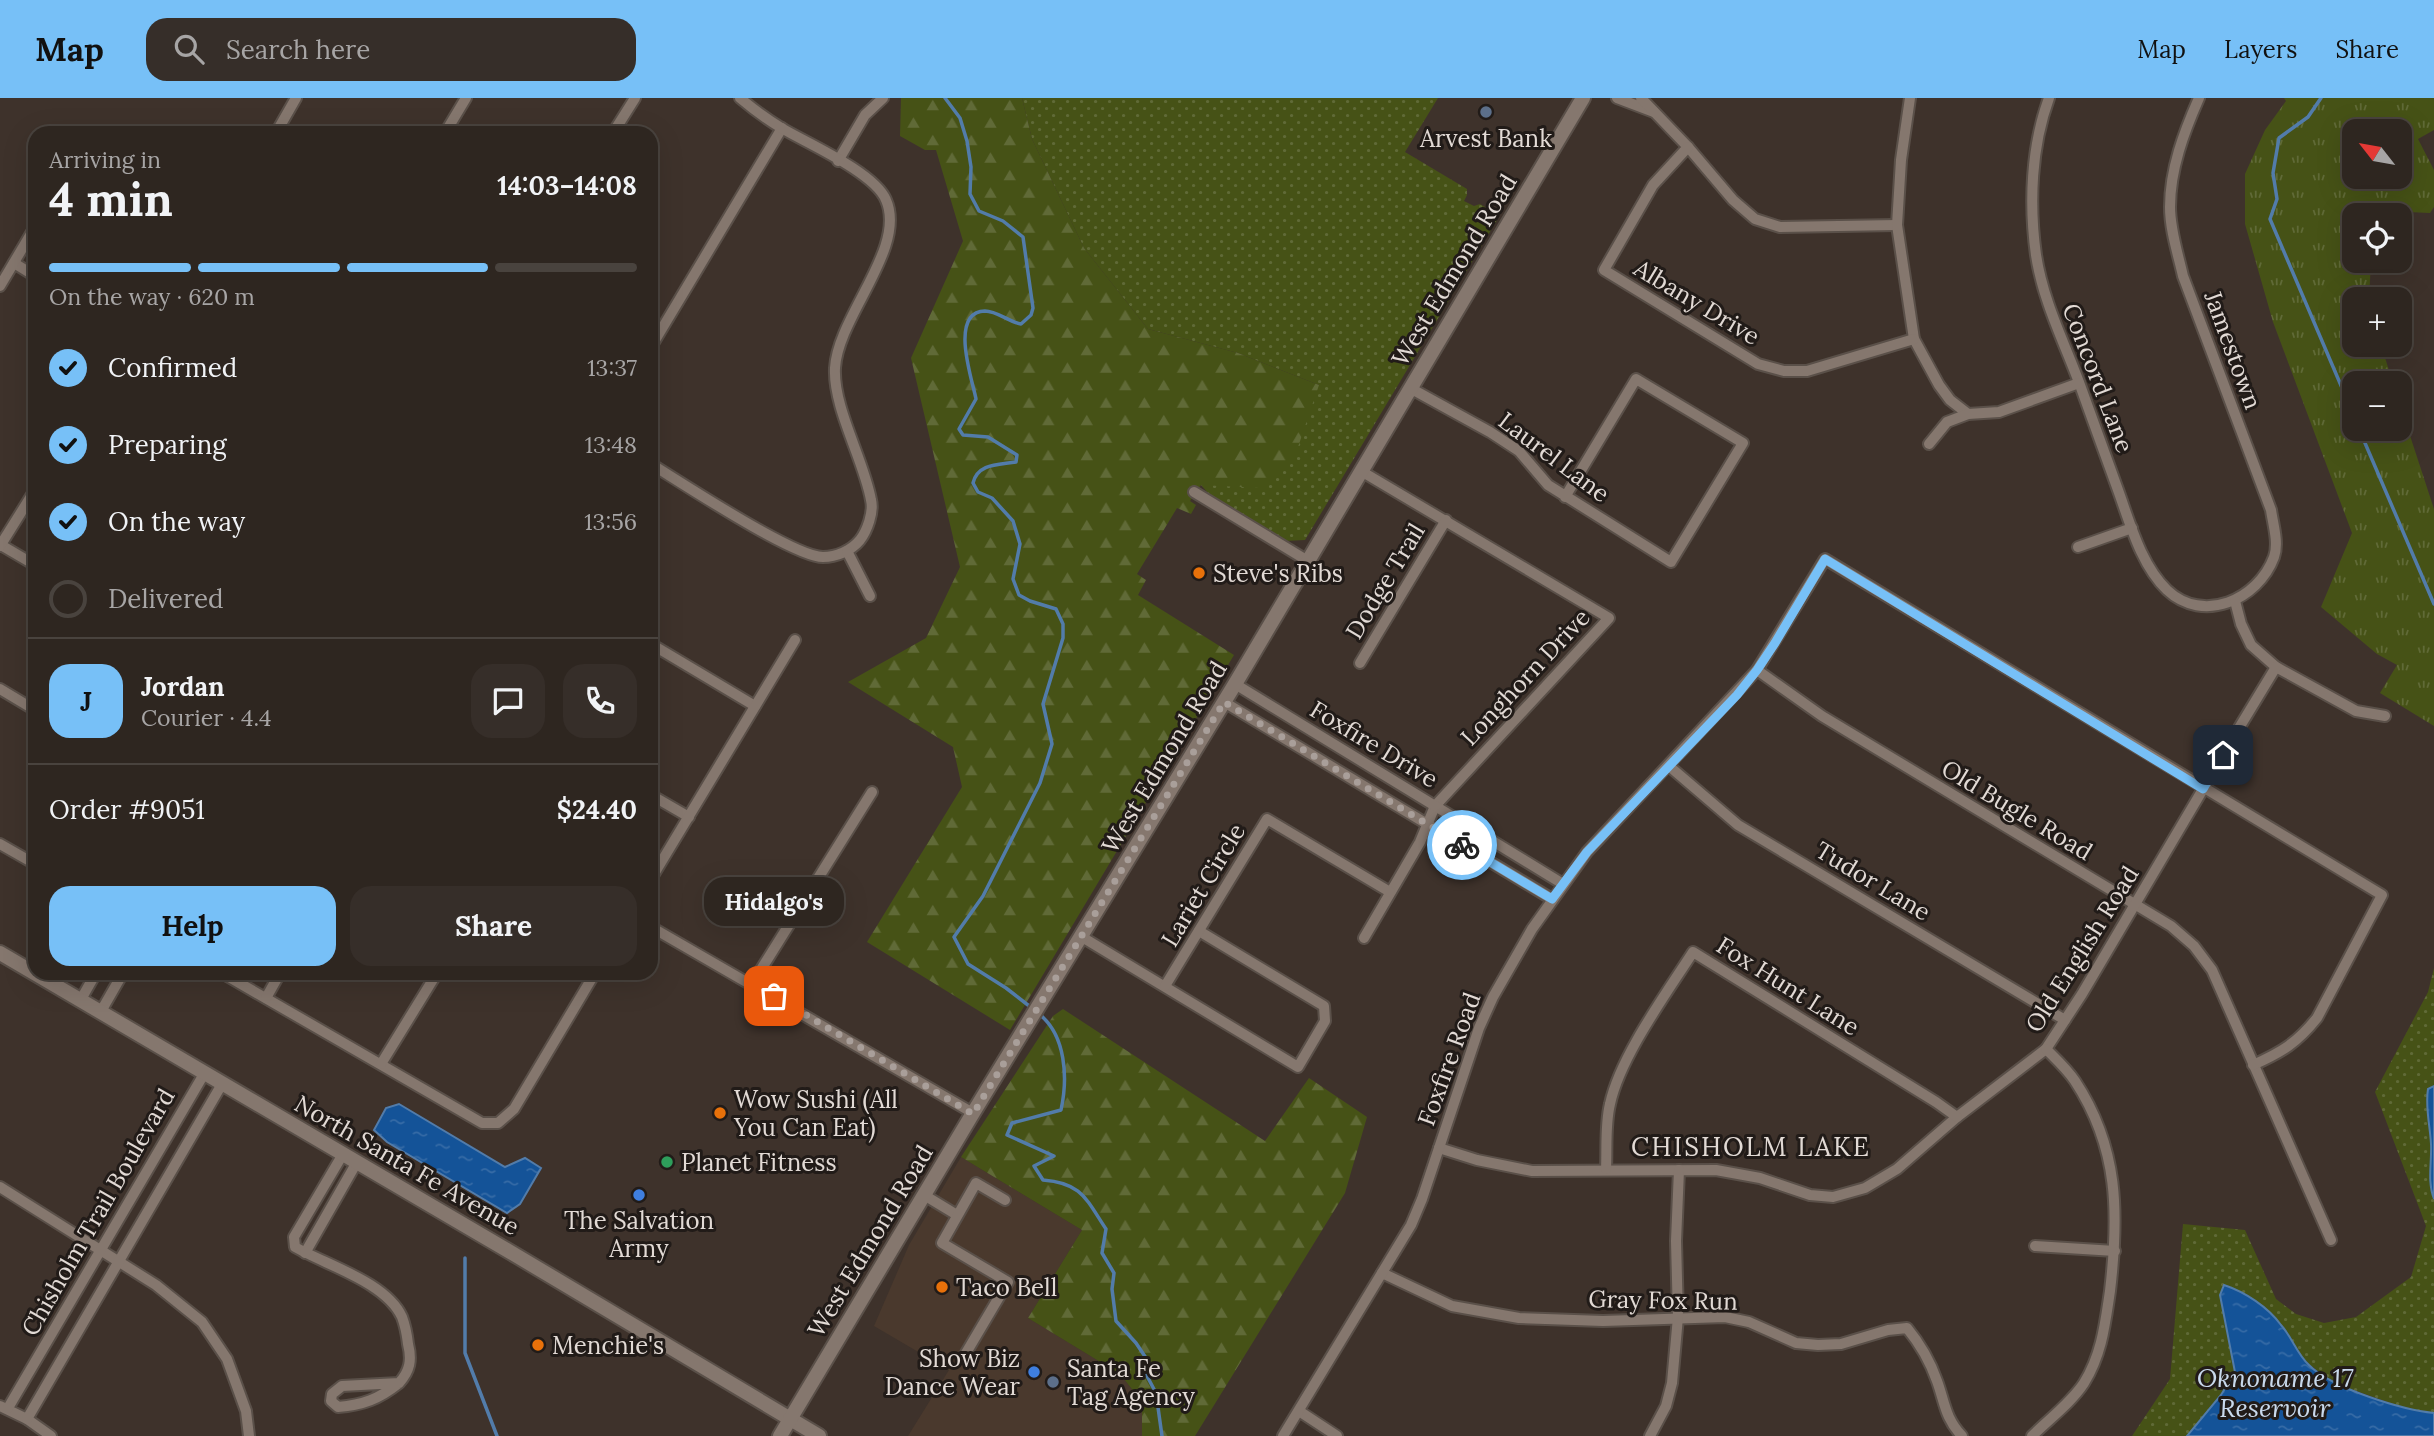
<!DOCTYPE html>
<html lang="en">
<head>
<meta charset="utf-8">
<style>
  :root { --surface:#2e2620; --page:#362e29; --text:#f1f3f6; --muted:#a7a5a5; --line:#49433e; --accent:#77c0f7 }
  body { margin:0; font-family:Lora,serif; background:var(--page); color:var(--text); height:100vh; display:flex; flex-direction:column; font-size:26px; white-space:nowrap }
  * { box-sizing:border-box; margin:0 }
  p { font-size:23px; color:var(--muted) }
  .icon { flex:none; width:38px; height:38px; fill:none; stroke:currentColor; stroke-width:2; stroke-linecap:round; stroke-linejoin:round }
  .map { position:relative; flex:1; overflow:hidden }
  .drawer { position:absolute; left:28px; top:28px; width:630px; height:854px; display:flex; flex-direction:column; background:var(--surface); border-radius:21px; box-shadow:0 7px 28px #0002,0 0 0 2px var(--line) }
  .drawer>* { flex:none }
  .needle { width:46px; rotate:301deg }
  .fabs { position:absolute; left:2342px; top:21px; display:grid; gap:14px }
  .fabs a { display:grid; place-items:center; width:70px; height:70px; border-radius:14px; background:var(--surface); box-shadow:0 7px 28px #0002,0 0 0 2px var(--line); font-size:35px }
  .pin { position:absolute; display:grid; place-items:center; width:60px; height:60px; color:#fff; margin:-30px; border-radius:14px; box-shadow:0 4px 10px #0006 }
  .courier { position:absolute; display:grid; place-items:center; width:70px; height:70px; margin:-35px; border:5px solid #77c0f7; border-radius:50%; background:#fff; color:#222; box-shadow:0 2px 9px #0007 }
  .bubble { position:absolute; height:49px; border-radius:21px; background:var(--surface); box-shadow:0 7px 28px #0002,0 0 0 2px var(--line); font-size:23px; font-weight:700; line-height:49px; text-align:center }
  .head em { font-style:normal; font-weight:700 }
  .head div { display:flex; flex-direction:column-reverse }
  .head { display:flex; align-items:center; justify-content:space-between; height:119px; padding:0 21px }
  h1 { font-size:46px; font-weight:700; line-height:52px }
  .bar { display:grid; grid-template-columns:repeat(4,1fr); gap:10px 7px; align-content:center; height:84px; padding:0 21px }
  .bar i { height:9px; border-radius:5px; background:var(--line) }
  .bar .active { background:var(--accent) }
  .bar p { grid-column:span 4 }
  .line { display:flex; align-items:center; gap:18px; padding:0 21px; border-top:2px solid var(--line) }
  .line div { flex:1 }
  .round { display:grid; place-items:center; flex:none; width:74px; height:74px; border-radius:21px; background:var(--page) }
  ol { padding:0 21px; list-style:none }
  li { display:flex; align-items:center; gap:21px; height:77px }
  li p { margin-inline-start:auto }
  li .icon { padding:7px; border-radius:50%; background:var(--accent); color:#111; stroke-width:4 }
  li:last-child { color:var(--muted) }
  li i { width:38px; height:38px; border:4px solid var(--line); border-radius:50% }
  .primary-button { display:flex; gap:14px; margin-top:auto; padding:14px 21px }
  .primary-button a { flex:1; height:80px; border-radius:21px; background:var(--accent); color:#111; font-size:28px; font-weight:700; line-height:80px; text-align:center }
  .primary-button a+a { background:var(--page); color:var(--text) }
  header { display:flex; align-items:center; gap:42px; box-sizing:border-box; height:98px; padding:0 35px; background:var(--accent); color:#111 }
  header strong { font-size:33px }
  nav { display:flex; gap:38px; margin-inline-start:auto; font-size:24px }
  .search { width:490px; height:63px; background:var(--page); display:flex; align-items:center; gap:18px; box-sizing:border-box; padding:0 24px; border-radius:21px; color:var(--muted); font-size:26px }
  .map>svg:first-child { display:block }
</style>
</head>
<body>
<header>
<strong>Map</strong>
<div class="search"><svg class="icon" aria-label="search" viewBox="0 0 24 24"><circle cx="10" cy="10" r="6"/><path d="M15 15l6 6"/></svg>Search here</div>
<nav><a>Map</a><a>Layers</a><a>Share</a></nav>
</header>
<div class="map">
<svg width="2434" height="1338" viewBox="0 0 2434 1338">
  <defs>
    <pattern id="grass-dots" width="8" height="8" patternUnits="userSpaceOnUse" patternTransform="scale(1.75)"><rect width="8" height="8" fill="#465216"/><path d="M2 2h.1M6 6h.1" fill="none" stroke="#606a37" stroke-width="1.8" stroke-linecap="round"/></pattern>
    <pattern id="forest-firs" width="22" height="20" patternUnits="userSpaceOnUse" patternTransform="scale(1.75)"><rect width="22" height="20" fill="#465216"/><path d="M5 1l3.5 6h-7zM16 11l3.5 6h-7z" fill="#606a37"/></pattern>
    <pattern id="park-tufts" width="24" height="20" patternUnits="userSpaceOnUse" patternTransform="scale(1.75)"><rect width="24" height="20" fill="#465216"/><path d="M3 7l-1-3M5 7V3M7 7l1-3M15 17l-1-3M17 17v-4M19 17l1-3" fill="none" stroke="#606a37"/></pattern>
    <pattern id="water-ripples" width="26" height="14" patternUnits="userSpaceOnUse" patternTransform="scale(1.75)"><rect width="26" height="14" fill="#145398"/><path d="M2 4q2-2 4 0t4 0M15 11q2-2 4 0t4 0" fill="none" stroke="#366ba6"/></pattern>
  </defs>
  <rect width="100%" height="100%" fill="#3e322b"/>
  <!-- built -->
  <polygon fill="#4a392d" points="961,1059 1082,1132 1028,1220 1120,1276 1142,1304 1142,1338 908,1338 949,1272 874,1228 909,1147"/>
  <!-- grass -->
  <g fill="url(#grass-dots)">
    <polygon points="1022,0 1438,0 1405,54 1467,91 1467,97 1464,103 1474,108 1480,106 1498,117 1497,122 1305,442 1285,443 1208,395 1201,387 1319,287 1238,255 1148,231 1084,150 1032,41"/>
    <path d="M2434,870v118l-6,3c-3,18 2,36 3,55 1,18 -3,37 3,55v214l-21,-2 -68,-24 -22,-12 -19,-15 -76,-27 7,39 -14,23 -34,41h-55l38,-57 13,-155 62,6 31,69 20,15 28,9 32,-6 55,-40 15,-51 -51,-134 53,-100z"/>
  </g>
  <!-- forest -->
  <g fill="url(#forest-firs)">
    <polygon points="901,0 1022,0 1032,41 1084,150 1148,231 1238,255 1319,287 1297,352 1260,390 1201,387 1190,403 1196,407 1191,416 1177,410 1137,476 1146,482 1138,497 1234,557 1010,932 867,844 962,689 953,649 848,584 926,540 960,469 911,260 963,143 936,52 925,52 900,38"/>
    <polygon points="1063,911 1265,1043 1309,980 1367,1019 1345,1095 1195,1338 1142,1338 1142,1304 1120,1276 1028,1220 1082,1132 961,1059 1053,918"/>
  </g>
  <!-- park -->
  <path fill="url(#park-tufts)" fill-rule="evenodd" d="M2284,0h150v32l-16,9 16,31v37l-4,6 -44,-2 -3,4h-29v46h17l-2,38h-15v46h27l12,38h-39v46h45v-27l35,107v217l-54,-33 17,-28 -20,-11 -56,-47 31,-74 -79,-211 -28,-98v-50l20,-44 21,-29zM2354,33h45v46h-45z"/>
  <!-- water -->
  <g fill="url(#water-ripples)" stroke="#527caa" stroke-width="2">
    <path d="M2434,988v113c-7,-18 -2,-37 -3,-55 -1,-19 -6,-37 -3,-55z"/>
    <polygon points="399,1006 505,1069 525,1060 541,1070 520,1106 507,1115 387,1044 374,1032 386,1010"/>
    <path d="M2224,1187c21,7 44,22 57,40 11,12 16,29 28,40 22,23 94,45 125,48v23h-247l34,-41 14,-23 -15,-77z"/>
  </g>
  <g fill="none" stroke-linecap="round" stroke-linejoin="round">
    <!-- stream -->
    <g stroke="#527caa" stroke-width="3.5">
      <path d="M945,0l15,20 7,23 4,26 -1,27 9,17 24,10 20,16 10,71 -2,7 -10,9c-12,-2 -24,-13 -36,-13 -37,1 -12,71 -9,88l-17,30 4,6 25,2 29,18 -1,7c-17,3 -38,1 -43,21l5,9 14,6 21,23 7,23 -7,35 6,16 11,6 26,8 7,15v14l-20,66 9,40 -12,39 -57,113 -29,41 14,27 38,24 27,21"/>
      <polyline points="2321,0 2308,19 2279,40 2273,75 2277,101 2270,121 2354,318"/>
      <polyline points="2359,331 2434,506"/>
      <path d="M1039,916c27,21 29,64 22,96l-49,13 -5,12 47,21 -20,10 9,14c39,3 43,19 63,49l-4,24 12,20 -2,16 4,32 20,22 10,15 1,18 9,17 6,43"/>
      <polyline points="465,1160 465,1255 497,1338"/>
    </g>
    <!-- street casing -->
    <g stroke="#5a5049" stroke-width="14">
      <g id="street">
        <polyline points="1617,0 1654,14"/>
        <polyline points="1641,0 1688,49 1733,102 1755,121 1780,129 1897,127"/>
        <polyline points="1910,0 1901,62 1897,127 1914,241 1939,287 1950,302 1968,316"/>
        <path d="M2049,0c-18,49 -20,106 -13,157 7,46 28,87 44,130 13,35 25,70 38,105 12,33 23,75 49,100 36,34 91,10 107,-33 5,-14 -1,-33 -3,-47l-88,-234c-5,-22 -13,-46 -13,-69 0,-38 14,-75 29,-109"/>
        <polyline points="276,35 296,0"/>
        <polyline points="445,35 466,0"/>
        <polyline points="613,35 635,0"/>
        <polyline points="1688,49 1653,87 1604,172 1758,266 1784,273 1807,273 1914,241"/>
        <polyline points="838,63 865,17 883,0"/>
        <polyline points="14,165 35,178"/>
        <polyline points="0,188 35,129"/>
        <polyline points="651,249 782,30"/>
        <polyline points="1410,290 1490,334 1519,353 1548,387 1671,464 1743,345 1636,281 1565,399"/>
        <polyline points="1929,346 1947,324 1968,316 1999,314 2079,285"/>
        <path d="M651,366c31,19 143,93 172,93 13,0 28,-6 37,-17 7,-9 14,-28 11,-40 -7,-40 -38,-92 -36,-132 3,-52 72,-120 51,-168 -11,-27 -77,-56 -103,-71 -15,-9 -30,-20 -43,-31"/>
        <polyline points="1361,373 1609,520 1435,708 1420,744 1364,840"/>
        <polyline points="1194,394 1308,463"/>
        <polyline points="1,447 35,467"/>
        <polyline points="0,448 35,392"/>
        <polyline points="2078,449 2132,430"/>
        <polyline points="847,453 870,498"/>
        <polyline points="2235,503 2241,526 2251,547 2276,569 2356,613 2385,618"/>
        <polyline points="651,546 755,608"/>
        <polyline points="1360,565 1446,422"/>
        <polyline points="1757,572 1822,618 2171,828 2194,848 2212,872 2331,1142"/>
        <polyline points="1235,586 1563,786"/>
        <polyline points="0,591 35,612"/>
        <polyline points="1224,604 1552,801"/>
        <polyline points="2239,630 2276,569"/>
        <polyline points="1669,668 1738,727 2065,922"/>
        <polyline points="651,697 689,719"/>
        <polyline points="0,746 35,766"/>
        <polyline points="651,781 795,542"/>
        <polyline points="651,829 973,1015"/>
        <polyline points="1082,839 1298,969 1325,923 1324,908 1199,833"/>
        <polyline points="222,875 482,1025 498,1025 514,1011 595,875"/>
        <polyline points="752,886 872,694"/>
        <polyline points="1165,888 1267,721 1390,794"/>
        <polyline points="266,900 280,875"/>
        <polyline points="80,903 96,875"/>
        <polyline points="100,915 123,875"/>
        <polyline points="381,966 437,875"/>
        <polyline points="1439,1050 1477,1062 1532,1073 1716,1072 1760,1080 1810,1097 1833,1099 1865,1090 1897,1071 1957,1019 2046,951 2082,896 2235,637"/>
        <path d="M343,1056l-49,83 1,10c31,18 91,35 107,70 3,8 5,18 6,27 4,16 2,27 -9,39l-57,3 -10,8 -1,7 7,6c25,-2 41,-8 61,-24"/>
        <path d="M1606,1071c1,-21 -1,-45 4,-65 10,-47 56,-110 83,-152l243,150 21,15"/>
        <polyline points="0,1089 156,1187 202,1224 227,1261 246,1313 249,1338"/>
        <polyline points="924,1097 957,1117"/>
        <polyline points="2035,1148 2115,1153"/>
        <polyline points="305,1155 357,1064"/>
        <path d="M1382,1175l70,33 67,12 84,3 122,-4 24,5 47,21 22,2 23,-1 47,-14 19,-2c14,17 23,33 30,53 8,22 8,37 25,55"/>
        <polyline points="963,1260 1008,1184 942,1145 976,1085 1005,1102"/>
        <polyline points="0,1308 27,1321 51,1338"/>
        <polyline points="8,1310 204,976"/>
        <polyline points="1299,1313 1337,1338"/>
        <polyline points="27,1321 222,986"/>
        <path d="M1283,1338l128,-211 11,-26 57,-171 14,-31 39,-68 55,-77 170,-182 68,-111 557,336 -65,123c-20,25 -35,34 -64,47"/>
        <polyline points="1650,1338 1666,1308 1672,1285 1678,1219 1676,1143 1679,1072"/>
        <path d="M2032,1338c17,-17 39,-33 52,-53 18,-29 21,-59 26,-92 9,-77 9,-143 -35,-210 -8,-12 -19,-22 -29,-32"/>
      </g>
    </g>
    <!-- secondary casing -->
    <g stroke="#5a5049" stroke-width="18">
      <g id="secondary">
        <polyline points="0,855 517,1158 819,1338"/>
        <polyline points="780,1338 973,1015 1235,586 1583,0"/>
      </g>
    </g>
    <!-- street -->
    <use href="#street" stroke="#85776e" stroke-width="10"/>
    <!-- secondary -->
    <use href="#secondary" stroke="#85776e" stroke-width="14"/>
  </g>
  <g fill="none" stroke-linecap="round" stroke-linejoin="round">
    <!-- done -->
    <polyline stroke="#a99f9a" stroke-width="7" stroke-dasharray="0 12.6" points="774,898 973,1016 1224,604 1462,747"/>
    <!-- route -->
    <polyline stroke="#77c0f7" stroke-width="9" points="1462,747 1552,801 1587,754 1737,597 1757,572 1775,545 1825,461 2203,691 2223,657"/>
  </g>
  <!-- markers -->
  <g fill="#5c6f8a" stroke="#211b18" stroke-width="2.5">
    <circle cx="1486" cy="14" r="7"/>
    <circle cx="1053" cy="1284" r="7"/>
  </g>
  <g fill="#e8710a" stroke="#211b18" stroke-width="2.5">
    <circle cx="1199" cy="475" r="7"/>
    <circle cx="720" cy="1015" r="7"/>
    <circle cx="942" cy="1189" r="7"/>
    <circle cx="538" cy="1247" r="7"/>
  </g>
  <circle fill="#2e9e5b" stroke="#211b18" stroke-width="2.5" cx="667" cy="1064" r="7"/>
  <g fill="#3f7fe0" stroke="#211b18" stroke-width="2.5">
    <circle cx="639" cy="1097" r="7"/>
    <circle cx="1034" cy="1274" r="7"/>
  </g>
  <g text-anchor="middle" dominant-baseline="central" stroke-width="6" stroke-linejoin="round" paint-order="stroke">
    <!-- poi labels -->
    <g font-size="24" fill="#e2dad5" stroke="#211b18" text-anchor="start">
      <text x="1486" y="40" text-anchor="middle">Arvest Bank</text>
      <text x="1213" y="475">Steve's Ribs</text>
      <text x="734" y="1001">Wow Sushi (All<tspan x="734" dy="28">You Can Eat)</tspan></text>
      <text x="681" y="1064">Planet Fitness</text>
      <text x="639" y="1122" text-anchor="middle">The Salvation<tspan x="639" dy="28">Army</tspan></text>
      <text x="956" y="1189">Taco Bell</text>
      <text x="552" y="1247">Menchie's</text>
      <text x="1020" y="1260" text-anchor="end">Show Biz<tspan x="1020" dy="28">Dance Wear</tspan></text>
      <text x="1067" y="1270">Santa Fe<tspan x="1067" dy="28">Tag Agency</tspan></text>
    </g>
    <!-- street labels -->
    <g font-size="24" fill="#e2dad5" stroke="#211b18">
      <text transform="translate(1454 172) rotate(-59)">West Edmond Road</text>
      <text transform="translate(1697 204) rotate(31)">Albany Drive</text>
      <text transform="translate(2233 252) rotate(70)">Jamestown</text>
      <text transform="translate(2098 280) rotate(69)">Concord Lane</text>
      <text transform="translate(1554 359) rotate(37)">Laurel Lane</text>
      <text transform="translate(1385 483) rotate(-59)">Dodge Trail</text>
      <text transform="translate(1525 579) rotate(-47)">Longhorn Drive</text>
      <text transform="translate(1374 646) rotate(31)">Foxfire Drive</text>
      <text transform="translate(1164 659) rotate(-59)">West Edmond Road</text>
      <text transform="translate(2017 712) rotate(31)">Old Bugle Road</text>
      <text transform="translate(1873 783) rotate(31)">Tudor Lane</text>
      <text transform="translate(1203 787) rotate(-59)">Lariet Circle</text>
      <text transform="translate(2082 851) rotate(-58)">Old English Road</text>
      <text transform="translate(1788 888) rotate(32)">Fox Hunt Lane</text>
      <text transform="translate(1449 961) rotate(-70)">Foxfire Road</text>
      <text transform="translate(407 1067) rotate(30)">North Santa Fe Avenue</text>
      <text transform="translate(98 1114) rotate(-60)">Chisholm Trail Boulevard</text>
      <text transform="translate(870 1143) rotate(-59)">West Edmond Road</text>
      <text transform="translate(1663 1202) rotate(1)">Gray Fox Run</text>
    </g>
    <!-- neighbourhood labels -->
    <g font-size="26" letter-spacing="2" fill="#e2dad5" stroke="#211b18">
      <text x="1751" y="1048">CHISHOLM LAKE</text>
    </g>
    <!-- water labels -->
    <g font-size="26" font-style="italic" fill="#c9d9ec" stroke="#211b18">
      <text x="2275" y="1279">Oknoname 17<tspan x="2275" dy="30">Reservoir</tspan></text>
    </g>
  </g>
</svg>
<div class="fabs">
<a><svg class="needle" viewBox="-14 -14 28 28"><path d="M0-13l5 13h-10z" fill="#e53935"/><path d="M0 13l5-13h-10z" fill="#a7a5a5"/></svg></a>
<a><svg class="icon" aria-label="locate" viewBox="0 0 24 24"><circle cx="12" cy="12" r="6"/><path d="M12 2v4M12 18v4M2 12h4M18 12h4"/></svg></a>
<a>+</a>
<a>−</a>
</div>
<div class="pin" style="left:774px;top:898px;background:#ea580c"><svg class="icon" aria-label="bag" viewBox="0 0 24 24"><path d="M5 8h14l-1 12H6zM9 8a3 3 0 0 1 6 0"/></svg></div>
<div class="pin" style="left:2223px;top:657px;background:#1f2937"><svg class="icon" aria-label="home" viewBox="0 0 24 24"><path d="M3 11l9-7 9 7M6 9v11h12V9"/></svg></div>
<div class="courier" style="left:1462px;top:747px"><svg class="icon" aria-label="bike" viewBox="0 0 24 24"><circle cx="6" cy="16" r="4"/><circle cx="18" cy="16" r="4"/><path d="M6 16l4-8h5l3 8M10 8l3 8H6M13 5h3"/></svg></div>
<div class="bubble" style="left:704px;top:779px;width:140px">Hidalgo's</div>
<section class="drawer">
<div class="head"><div><h1>4 min</h1><p>Arriving in</p></div><em>14:03–14:08</em></div>
<div class="bar"><i class="active"></i><i class="active"></i><i class="active"></i><i></i><p>On the way · 620 m</p></div>
<ol>
<li><svg class="icon" aria-label="check" viewBox="0 0 24 24"><path d="M5 12l5 5 9-10"/></svg>Confirmed<p>13:37</p></li>
<li><svg class="icon" aria-label="check" viewBox="0 0 24 24"><path d="M5 12l5 5 9-10"/></svg>Preparing<p>13:48</p></li>
<li><svg class="icon" aria-label="check" viewBox="0 0 24 24"><path d="M5 12l5 5 9-10"/></svg>On the way<p>13:56</p></li>
<li><i></i>Delivered</li>
</ol>
<div class="line" style="height:126px"><b class="round" style="background:var(--accent);color:#111">J</b><div><b>Jordan</b><p>Courier · 4.4</p></div><a class="round"><svg class="icon" aria-label="chat" viewBox="0 0 24 24"><path d="M4 5h16v11H9l-5 4z"/></svg></a><a class="round"><svg class="icon" aria-label="phone" viewBox="0 0 24 24"><path d="M5 4h4l2 5-3 2q2 4 5 5l2-3 5 2v4C11 20 4 13 5 4z"/></svg></a></div>
<div class="line" style="height:91px"><div>Order #9051</div><b>$24.40</b></div>
<div class="primary-button"><a>Help</a><a>Share</a></div>
</section>
</div>
</body>
</html>
